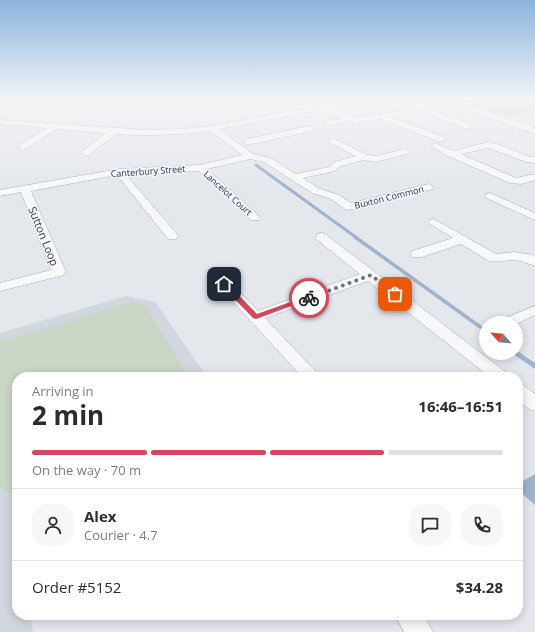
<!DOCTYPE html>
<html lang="en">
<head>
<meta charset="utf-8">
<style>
  :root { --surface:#fff; --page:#f7f7f7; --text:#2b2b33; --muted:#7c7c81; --line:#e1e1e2; --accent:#d1495b }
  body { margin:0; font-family:"Open Sans",sans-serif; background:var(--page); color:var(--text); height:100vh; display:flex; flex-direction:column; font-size:15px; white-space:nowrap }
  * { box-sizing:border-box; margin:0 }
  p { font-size:13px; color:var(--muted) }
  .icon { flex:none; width:22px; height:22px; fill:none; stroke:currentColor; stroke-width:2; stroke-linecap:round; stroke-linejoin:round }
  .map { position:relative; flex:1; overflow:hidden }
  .sheet { position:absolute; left:12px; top:372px; width:511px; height:248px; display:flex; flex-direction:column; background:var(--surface); border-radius:16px; box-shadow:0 2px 10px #0003 }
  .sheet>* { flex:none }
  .needle { width:26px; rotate:297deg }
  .tools { position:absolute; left:479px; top:316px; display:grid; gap:8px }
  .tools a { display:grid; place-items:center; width:44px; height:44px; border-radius:50%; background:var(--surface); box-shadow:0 2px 10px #0003; font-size:20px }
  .pin { position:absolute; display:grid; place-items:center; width:34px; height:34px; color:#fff; margin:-17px; border-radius:8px; box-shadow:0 2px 6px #0006 }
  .courier { position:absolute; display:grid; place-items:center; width:40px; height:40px; margin:-20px; border:3px solid #d1495b; border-radius:50%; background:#fff; color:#222; box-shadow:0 1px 5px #0007 }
  .summary em { font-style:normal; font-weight:700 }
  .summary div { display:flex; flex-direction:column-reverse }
  .summary { display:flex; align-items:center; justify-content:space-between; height:68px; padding:0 20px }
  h1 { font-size:26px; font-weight:700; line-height:30px }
  .bar { display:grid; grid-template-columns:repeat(4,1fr); gap:6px 4px; align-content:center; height:48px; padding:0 20px }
  .bar i { height:5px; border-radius:3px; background:var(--line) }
  .bar .on { background:var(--accent) }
  .bar p { grid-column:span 4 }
  .line { display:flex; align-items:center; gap:10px; padding:0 20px; border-top:1px solid var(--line) }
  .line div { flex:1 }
  .round { display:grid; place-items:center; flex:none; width:42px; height:42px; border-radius:16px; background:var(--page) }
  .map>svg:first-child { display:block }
</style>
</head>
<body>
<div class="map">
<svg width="535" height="632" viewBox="0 0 535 632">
  <rect width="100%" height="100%" fill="#e4e7ec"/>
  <!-- built -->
  <polygon fill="#d2d6de" points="126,296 155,302 207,377 17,377 17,615 31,615 30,616 33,632 0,632 0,333"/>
  <!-- green -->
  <g fill="#c9d6c5">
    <polygon points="457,100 535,100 535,110 508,117"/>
    <path d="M132,302l13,3 44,72h-172v127c-2,-7 -10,-15 -17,-17v-145z"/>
  </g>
  <!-- water -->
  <polygon fill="#9fb4cc" points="535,474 535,505 518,490 518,484"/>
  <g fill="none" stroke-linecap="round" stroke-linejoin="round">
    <!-- stream-far2 -->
    <polyline stroke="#9fb4cc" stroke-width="3" points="256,165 357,238"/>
    <!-- stream-far1 -->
    <polyline stroke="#9fb4cc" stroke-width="3.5" points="355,237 486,331"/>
    <!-- stream -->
    <polyline stroke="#9fb4cc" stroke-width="5" points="516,353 535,366"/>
    <!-- minor casing -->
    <g stroke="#a9aeb7" stroke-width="1">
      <g id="minor">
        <path d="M352,100h15l-4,2 -30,6 24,10 42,-7v4l-10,2 55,20 1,2 -1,2h-6l-58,-22 -24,4 -7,-2 -21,4h-3v-4l17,-3 -18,-9 -105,20 34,25 17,4 26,16 33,-7 6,-5 21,-6 -26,-13 -1,-2 4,-3 34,17 9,1 28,-7 3,1 2,2 -2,2 -31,8 -12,-2 -23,6 -6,5 -32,7 17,11 19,6 12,8 78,-19 5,3 -1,2 -84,21 -4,-1 -14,-10 -19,-6 -48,-31 -14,-3 -43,10 52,47 2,2 -2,2h-8l-53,-49 -72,4 50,58 2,3 -2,3h-8l-51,-64 -86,16 35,81 -2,3 -64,16v-8l51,-13 -30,-78 -21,4v-6l119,-21 81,-4 43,-10 -33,-24c-32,4 -62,5 -94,3l-27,21 -3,1 -5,-3 2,-2 23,-18 -49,-4 -34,21 -4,-3 1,-2 27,-17 -47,-4v-4l148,10 33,-1 31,-3z"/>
        <polygon points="434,100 455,100 535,128 535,134 446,102 421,107 470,124 471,126 470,128 464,128 408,106 412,104"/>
        <polygon points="310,126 314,129 313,131 247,145 243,142 247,139"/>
        <polygon points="488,142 497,144 530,157 535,157 535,163 526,162 488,148 461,154 516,178 535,174 535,180 521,184 510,183 448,156 431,146 435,143 453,151"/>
        <polygon points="490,193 535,213 535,220 486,198 485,196 486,194"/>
        <path d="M434,219l62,35 18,-2 19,3 2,2v9c-7,-2 -12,-5 -19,-6 -9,-1 -18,3 -27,1l-28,-17 -39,13h-10l-1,-3 1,-3 41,-13 -23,-14 -2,-2 2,-2z"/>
        <polygon points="321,233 325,234 507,373 510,377 490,377 368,281 265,318 321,377 302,377 217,284 219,281 224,280 229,281 258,311 360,274 317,240 315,237 317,234"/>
        <polygon points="535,306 535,315 516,324 497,323 500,320"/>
        <polygon points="518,384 524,386 535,394 535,411 529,409 518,400"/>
        <polygon points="395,615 424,615 433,632 404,632"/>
      </g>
    </g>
    <!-- minor -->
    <use href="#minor" fill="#f7f8fa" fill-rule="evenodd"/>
  </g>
  <!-- sky -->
  <linearGradient id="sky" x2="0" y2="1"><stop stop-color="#8bb4dd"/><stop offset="0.53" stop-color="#f3f4f6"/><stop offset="1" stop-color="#f3f4f6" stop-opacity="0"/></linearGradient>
  <rect width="535" height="188" fill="url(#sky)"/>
  <!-- route -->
  <polygon fill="#d1495b" points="222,283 227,283 257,314 307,296 313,298 256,319 253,318 222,286"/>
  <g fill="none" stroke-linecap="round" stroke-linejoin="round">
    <!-- done -->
    <polyline stroke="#6c737f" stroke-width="4" stroke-dasharray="0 7.2" points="309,298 371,275 395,294"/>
  </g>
  <g text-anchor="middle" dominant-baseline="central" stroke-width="3" stroke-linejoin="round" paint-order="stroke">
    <!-- far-street labels -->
    <g font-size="9" fill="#2b3445" stroke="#f4f6f9">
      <text transform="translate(148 171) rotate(-4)">Canterbury Street</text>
      <text transform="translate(228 193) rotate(42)">Lancelot Court</text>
      <text transform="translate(389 197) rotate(-14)">Buxton Common</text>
    </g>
    <!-- street labels -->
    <g font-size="11" fill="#2b3445" stroke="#f4f6f9">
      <text transform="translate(44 236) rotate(68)">Sutton Loop</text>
    </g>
  </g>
</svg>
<div class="tools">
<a><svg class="needle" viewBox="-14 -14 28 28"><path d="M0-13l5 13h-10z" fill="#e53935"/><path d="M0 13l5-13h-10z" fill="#7c7c81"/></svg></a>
</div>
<div class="pin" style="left:395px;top:294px;background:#ea580c"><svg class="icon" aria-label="bag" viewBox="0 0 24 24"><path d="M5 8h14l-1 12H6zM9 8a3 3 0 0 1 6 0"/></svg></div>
<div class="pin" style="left:224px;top:284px;background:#1f2937"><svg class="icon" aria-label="home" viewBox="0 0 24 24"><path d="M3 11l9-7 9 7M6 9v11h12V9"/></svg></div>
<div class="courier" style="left:309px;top:298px"><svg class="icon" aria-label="bike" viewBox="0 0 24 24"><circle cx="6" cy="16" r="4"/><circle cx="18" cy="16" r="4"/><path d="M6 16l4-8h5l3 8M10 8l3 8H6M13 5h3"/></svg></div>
<section class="sheet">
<div class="summary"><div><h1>2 min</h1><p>Arriving in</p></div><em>16:46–16:51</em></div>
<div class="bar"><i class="on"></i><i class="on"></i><i class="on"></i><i></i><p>On the way · 70 m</p></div>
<div class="line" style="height:72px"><a class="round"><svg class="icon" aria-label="person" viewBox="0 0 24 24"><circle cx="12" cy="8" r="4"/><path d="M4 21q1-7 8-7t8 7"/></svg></a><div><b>Alex</b><p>Courier · 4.7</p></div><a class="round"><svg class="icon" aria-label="chat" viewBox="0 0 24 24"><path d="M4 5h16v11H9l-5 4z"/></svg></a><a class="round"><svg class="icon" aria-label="phone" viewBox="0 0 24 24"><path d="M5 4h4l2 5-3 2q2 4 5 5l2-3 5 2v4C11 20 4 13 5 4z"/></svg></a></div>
<div class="line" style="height:52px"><div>Order #5152</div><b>$34.28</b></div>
</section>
</div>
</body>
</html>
